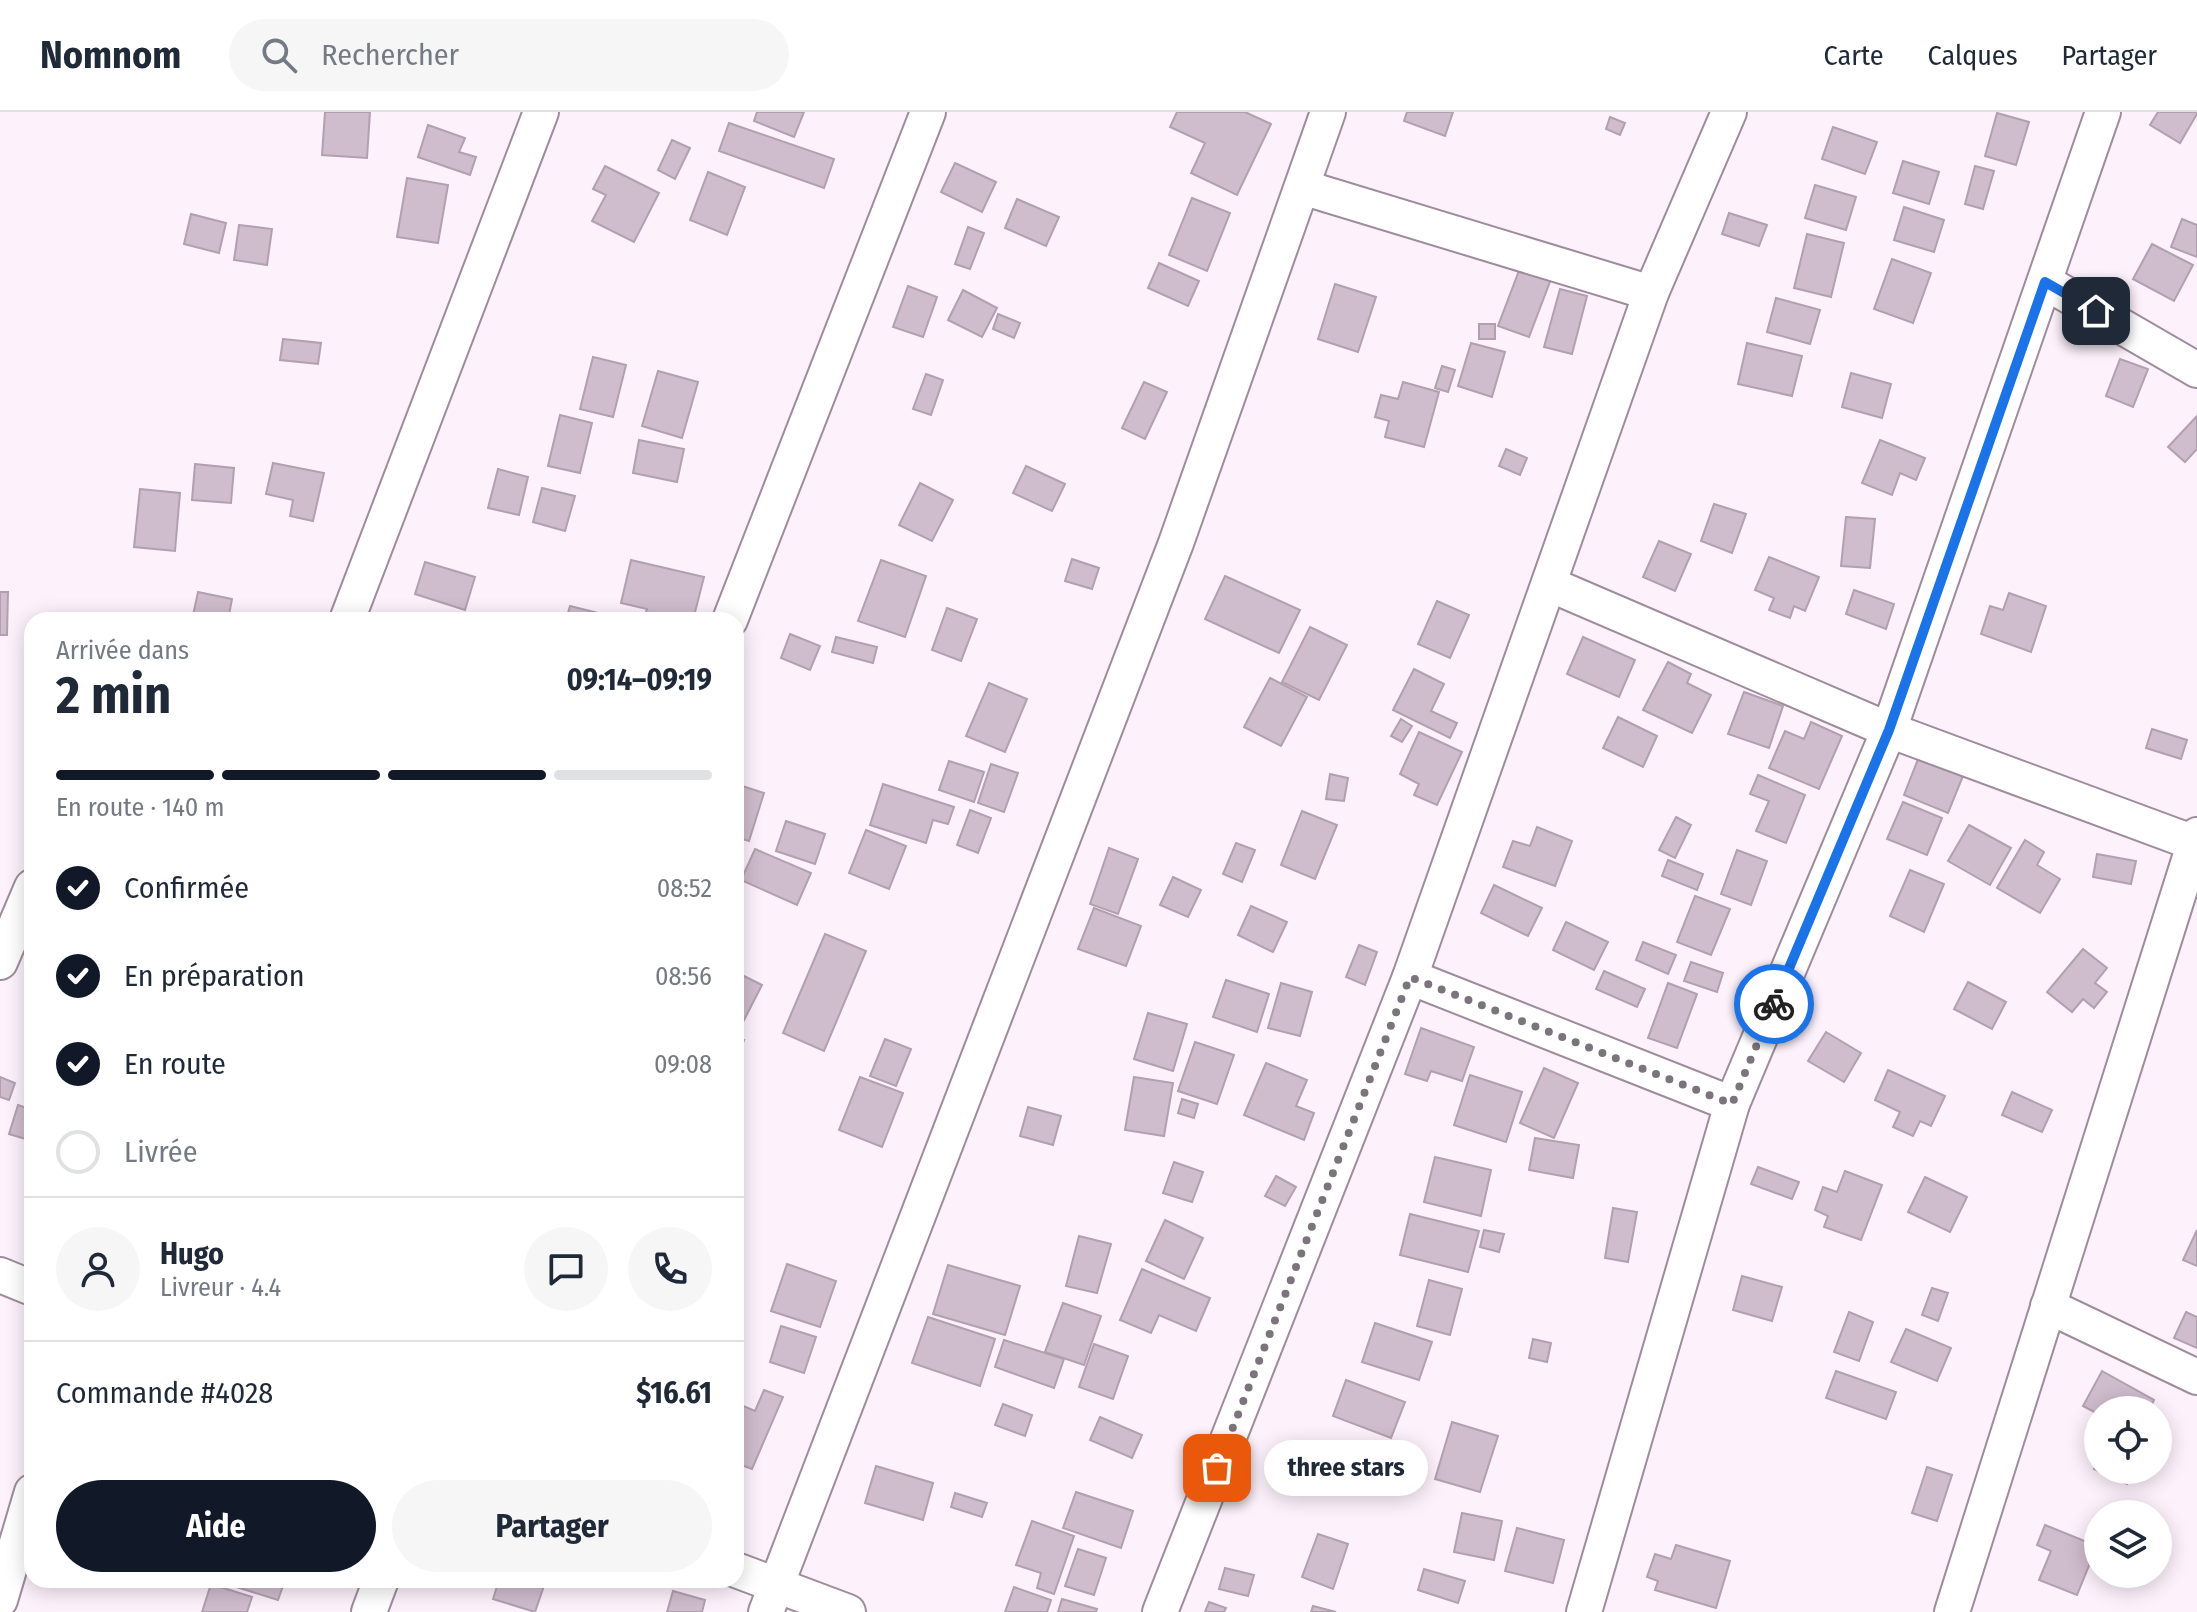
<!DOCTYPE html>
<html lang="fr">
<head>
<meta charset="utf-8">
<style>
  :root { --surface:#fff; --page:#f6f6f7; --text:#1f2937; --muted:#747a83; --line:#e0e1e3; --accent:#111827 }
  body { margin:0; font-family:"Fira Sans Condensed",sans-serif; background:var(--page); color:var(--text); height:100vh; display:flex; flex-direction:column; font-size:30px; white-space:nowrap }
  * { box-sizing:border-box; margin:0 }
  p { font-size:26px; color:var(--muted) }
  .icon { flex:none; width:44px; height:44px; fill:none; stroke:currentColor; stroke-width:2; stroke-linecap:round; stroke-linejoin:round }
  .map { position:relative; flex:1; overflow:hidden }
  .sheet { position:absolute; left:24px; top:500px; width:720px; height:976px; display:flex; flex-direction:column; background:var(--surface); border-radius:24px; box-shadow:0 4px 20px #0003 }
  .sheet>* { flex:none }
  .fabs { position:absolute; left:2084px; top:1284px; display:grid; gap:16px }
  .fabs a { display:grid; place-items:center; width:88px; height:88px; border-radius:50%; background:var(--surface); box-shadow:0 4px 20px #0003; font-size:40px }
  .pin { position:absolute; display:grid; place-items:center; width:68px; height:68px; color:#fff; margin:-34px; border-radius:16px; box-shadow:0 4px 12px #0006 }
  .courier { position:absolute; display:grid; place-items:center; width:80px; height:80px; margin:-40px; border:6px solid #1a73e8; border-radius:50%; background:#fff; color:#222; box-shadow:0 2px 10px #0007 }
  .bubble { position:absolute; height:56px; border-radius:28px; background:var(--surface); box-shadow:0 4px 20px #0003; font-size:26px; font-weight:700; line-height:56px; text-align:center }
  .head em { font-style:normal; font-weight:700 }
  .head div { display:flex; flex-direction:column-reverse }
  .head { display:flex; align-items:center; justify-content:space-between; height:136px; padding:0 32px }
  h1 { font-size:52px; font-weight:700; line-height:60px }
  .bar { display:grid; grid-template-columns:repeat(4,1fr); gap:12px 8px; align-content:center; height:96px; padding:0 32px }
  .bar i { height:10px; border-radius:6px; background:var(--line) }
  .bar .active { background:var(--accent) }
  .bar p { grid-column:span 4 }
  .line { display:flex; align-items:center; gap:20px; padding:0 32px; border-top:2px solid var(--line) }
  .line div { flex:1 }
  .round { display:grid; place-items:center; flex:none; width:84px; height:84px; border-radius:42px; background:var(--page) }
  ol { padding:0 32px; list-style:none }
  li { display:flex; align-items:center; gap:24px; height:88px }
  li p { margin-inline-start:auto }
  li .icon { padding:8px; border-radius:50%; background:var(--accent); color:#fff; stroke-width:4 }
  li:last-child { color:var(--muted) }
  li i { width:44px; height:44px; border:4px solid var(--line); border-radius:50% }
  .button { display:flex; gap:16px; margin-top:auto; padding:16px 32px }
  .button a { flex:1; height:92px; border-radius:48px; background:var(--accent); color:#fff; font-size:32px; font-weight:700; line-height:92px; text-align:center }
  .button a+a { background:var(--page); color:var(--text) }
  header { display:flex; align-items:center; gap:48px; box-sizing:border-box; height:112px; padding:0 40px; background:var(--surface); border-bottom:2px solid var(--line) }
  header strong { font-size:38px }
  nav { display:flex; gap:44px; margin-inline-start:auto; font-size:28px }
  .search { width:560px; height:72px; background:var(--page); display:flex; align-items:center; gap:20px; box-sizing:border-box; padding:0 28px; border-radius:44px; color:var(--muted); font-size:30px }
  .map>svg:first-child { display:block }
</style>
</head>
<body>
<header>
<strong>Nomnom</strong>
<div class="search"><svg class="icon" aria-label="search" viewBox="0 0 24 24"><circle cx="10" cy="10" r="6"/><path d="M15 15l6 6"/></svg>Rechercher</div>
<nav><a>Carte</a><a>Calques</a><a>Partager</a></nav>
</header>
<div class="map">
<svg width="2197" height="1500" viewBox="0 0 2197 1500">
  <rect width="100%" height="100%" fill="#fdf1fc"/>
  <!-- building -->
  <g fill="#cfbccd" stroke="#b2a0b0" stroke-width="2">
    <polygon points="325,0 370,0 367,46 322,43"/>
    <polygon points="757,0 804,0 794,25 754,9"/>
    <polygon points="1177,0 1245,0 1271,12 1237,83 1191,61 1205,31 1170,15"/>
    <polygon points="1407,0 1453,0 1445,24 1404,9"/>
    <polygon points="2158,0 2197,0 2197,2 2180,31 2150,13"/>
    <polygon points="1997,1 2029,10 2016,53 1985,44"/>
    <polygon points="1610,5 1625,11 1620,23 1606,17"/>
    <polygon points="729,11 834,47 824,76 719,39"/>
    <polygon points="428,13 465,26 459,40 476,45 470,63 418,45"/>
    <polygon points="1833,15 1877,30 1865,62 1822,47"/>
    <polygon points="672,28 690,36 675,67 658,58"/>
    <polygon points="1903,49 1939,60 1929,92 1893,81"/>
    <polygon points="955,51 996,70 982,100 941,80"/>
    <polygon points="605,54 659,81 634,130 592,109 606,83 593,77"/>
    <polygon points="1975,54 1994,59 1983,97 1965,92"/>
    <polygon points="708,60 745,75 727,123 690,108"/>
    <polygon points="407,66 448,73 438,131 397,125"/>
    <polygon points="1815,73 1856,85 1846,118 1805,106"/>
    <polygon points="1192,86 1230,101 1207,159 1169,143"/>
    <polygon points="1017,87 1059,105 1046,134 1005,116"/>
    <polygon points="1904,95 1944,108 1934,140 1894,128"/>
    <polygon points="1729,101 1767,113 1759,134 1722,122"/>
    <polygon points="191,102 226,111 219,141 184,132"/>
    <polygon points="2182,107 2197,113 2197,145 2171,135"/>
    <polygon points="239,113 272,117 267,153 234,148"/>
    <polygon points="968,115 984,121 970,157 955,152"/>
    <polygon points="1807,122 1844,131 1831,185 1794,176"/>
    <polygon points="2152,132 2193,153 2174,189 2133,167"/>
    <polygon points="1892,147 1931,161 1913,211 1874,197"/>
    <polygon points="1159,151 1199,169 1188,194 1148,176"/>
    <polygon points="1520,156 1551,167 1529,225 1498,214"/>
    <polygon points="1335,172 1376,185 1358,240 1318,227"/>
    <polygon points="908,174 937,185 923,225 893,215"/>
    <polygon points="1560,177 1587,184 1572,242 1544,235"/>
    <polygon points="963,178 997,196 982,225 948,208"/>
    <polygon points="1776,186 1820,198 1810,232 1767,220"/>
    <polygon points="998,202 1020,211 1014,226 993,217"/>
    <rect x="1479" y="212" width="16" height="15"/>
    <polygon points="283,227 321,231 318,252 280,248"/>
    <polygon points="1471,231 1505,240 1492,285 1458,274"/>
    <polygon points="1747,231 1802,244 1792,284 1738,272"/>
    <polygon points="593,245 626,253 613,305 580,297"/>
    <polygon points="2120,247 2148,257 2133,295 2106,284"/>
    <polygon points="1442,254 1455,258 1448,280 1435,276"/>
    <polygon points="658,259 698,270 682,326 642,314"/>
    <polygon points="1851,261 1891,272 1882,306 1842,295"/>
    <polygon points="926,262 943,268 931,303 913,297"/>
    <polygon points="1144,270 1167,280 1145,327 1122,316"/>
    <polygon points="1403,270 1439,280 1424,335 1385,325 1389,309 1375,305 1381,283 1398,287"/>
    <polygon points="560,303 592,311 580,361 548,354"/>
    <polygon points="2197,304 2197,337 2185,350 2168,335"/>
    <polygon points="639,328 684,337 677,370 633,361"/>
    <polygon points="1880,328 1925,346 1916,368 1900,361 1892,383 1862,371"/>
    <polygon points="1506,337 1527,346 1520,363 1499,354"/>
    <polygon points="273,351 324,361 313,409 290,404 293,388 266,382"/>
    <polygon points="195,352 234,356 231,391 192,388"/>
    <polygon points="1026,354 1065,372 1052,399 1013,381"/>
    <polygon points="498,357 528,365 519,403 488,396"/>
    <polygon points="920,371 953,388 932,429 899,413"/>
    <polygon points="542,376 575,384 565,419 533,410"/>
    <polygon points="140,377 180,381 175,439 134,435"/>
    <polygon points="1714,392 1746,402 1732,441 1701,429"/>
    <polygon points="1846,405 1875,407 1870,456 1841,454"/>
    <polygon points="1659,429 1691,442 1675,479 1643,465"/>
    <polygon points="1769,445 1819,465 1805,499 1794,494 1790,506 1769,498 1774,486 1755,478"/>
    <polygon points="1072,447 1099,456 1092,477 1065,469"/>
    <polygon points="631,448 704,465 693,508 650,508 644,507 647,497 621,491"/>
    <polygon points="881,448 926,464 905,525 858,509"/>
    <polygon points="425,450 475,465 465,498 415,482"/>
    <polygon points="1225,464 1300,498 1279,541 1205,507"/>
    <polygon points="1854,478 1894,492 1886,517 1846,502"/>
    <polygon points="0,480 8,480 7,523 0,523"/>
    <polygon points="198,480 232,487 228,508 192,508"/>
    <polygon points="2009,481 2046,494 2031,540 1981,522 1990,494 2003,498"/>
    <polygon points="1437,489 1469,503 1450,546 1418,532"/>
    <polygon points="570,494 606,503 604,508 566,508"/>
    <polygon points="947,496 977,507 961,549 932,538"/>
    <polygon points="1310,515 1347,533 1319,588 1282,570"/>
    <polygon points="790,522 820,534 810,558 781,546"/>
    <polygon points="836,525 877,535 873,551 832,540"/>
    <polygon points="1583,525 1635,548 1619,585 1567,562"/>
    <polygon points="1668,550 1691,562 1687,571 1711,583 1692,621 1643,598"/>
    <polygon points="1414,557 1444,572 1431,599 1457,611 1450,626 1393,598"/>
    <polygon points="1270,566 1307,585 1281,634 1244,615"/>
    <polygon points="989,571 1027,587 1005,640 966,624"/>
    <polygon points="1744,580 1783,594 1769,636 1728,622"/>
    <polygon points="1618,605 1657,624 1643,655 1603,636"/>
    <polygon points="1401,607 1412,614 1402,630 1391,624"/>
    <polygon points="1811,610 1842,624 1819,677 1769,656 1785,619 1804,627"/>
    <polygon points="2152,617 2187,628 2181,647 2146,636"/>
    <polygon points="1419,620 1462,640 1437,693 1414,683 1419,672 1400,662"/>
    <polygon points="1920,642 1965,659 1948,701 1904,683"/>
    <polygon points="949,649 984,660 974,690 939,678"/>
    <polygon points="991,652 1018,661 1004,700 978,691"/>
    <polygon points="1330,662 1348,666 1344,689 1326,687"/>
    <polygon points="1758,663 1805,683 1786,731 1756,719 1769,689 1750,682"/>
    <polygon points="736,672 764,681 749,729 736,725"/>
    <polygon points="883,672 954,695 948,712 933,708 926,731 870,713"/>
    <polygon points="1903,690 1942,706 1927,743 1887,727"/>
    <polygon points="970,698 991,706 978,741 957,733"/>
    <polygon points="1302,699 1337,713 1315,767 1281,753"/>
    <polygon points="1676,705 1691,713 1675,746 1659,738"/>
    <polygon points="786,709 825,722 815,752 776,739"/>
    <polygon points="1969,713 2011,736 1990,773 1948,749"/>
    <polygon points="1537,715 1572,729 1555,774 1503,755 1513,729 1530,734"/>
    <polygon points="866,718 906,734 889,777 849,761"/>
    <polygon points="2025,728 2044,740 2037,753 2060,767 2040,801 1997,776"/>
    <polygon points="1236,731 1255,738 1242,770 1223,762"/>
    <polygon points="1109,736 1138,747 1118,802 1090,792"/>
    <polygon points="755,737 811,761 797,793 741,768"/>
    <polygon points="1737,738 1767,749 1751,793 1721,782"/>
    <polygon points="2097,742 2136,749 2131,772 2093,765"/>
    <polygon points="1668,748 1703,762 1697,778 1662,764"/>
    <polygon points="1910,758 1944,772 1924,820 1890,804"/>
    <polygon points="1173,765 1201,778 1188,805 1160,793"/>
    <polygon points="1494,773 1542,796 1528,824 1481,801"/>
    <polygon points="1695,784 1730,797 1711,843 1677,830"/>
    <polygon points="1251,794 1287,810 1273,840 1238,823"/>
    <polygon points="1094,796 1141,814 1126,854 1078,837"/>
    <polygon points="1566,810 1608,830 1594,858 1553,838"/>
    <polygon points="825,822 866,839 824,939 783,921"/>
    <polygon points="1643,830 1676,843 1668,862 1636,848"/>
    <polygon points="1359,833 1377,840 1365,873 1346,865"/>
    <polygon points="2083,837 2107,856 2095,871 2107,880 2094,896 2083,887 2072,900 2047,880"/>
    <polygon points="1691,850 1723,861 1717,880 1684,869"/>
    <polygon points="1604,859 1645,877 1637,895 1596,877"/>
    <polygon points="736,860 762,873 742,912 736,910"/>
    <polygon points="1226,868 1269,882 1257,920 1213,905"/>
    <polygon points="1968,870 2006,890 1992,917 1954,897"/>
    <polygon points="1281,871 1312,880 1300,924 1268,916"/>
    <polygon points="1668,871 1697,882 1677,936 1648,926"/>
    <polygon points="1148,901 1187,912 1173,959 1134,947"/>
    <polygon points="1421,916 1474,935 1462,969 1431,959 1427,969 1405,962"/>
    <polygon points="1826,920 1861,941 1844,970 1808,949"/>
    <polygon points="736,926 744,928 736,952"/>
    <polygon points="885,927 911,937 896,974 870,964"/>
    <polygon points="1195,930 1234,943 1217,992 1178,979"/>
    <polygon points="1266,951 1307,968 1296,994 1314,1001 1304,1028 1244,1003"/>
    <polygon points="1544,956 1578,971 1554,1026 1520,1011"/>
    <polygon points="1888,958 1945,984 1931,1014 1920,1009 1913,1024 1893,1015 1900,1000 1875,988"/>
    <polygon points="1470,963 1522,980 1506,1030 1454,1013"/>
    <polygon points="0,965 15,971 9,988 0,985"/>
    <polygon points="860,965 903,981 882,1035 839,1018"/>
    <polygon points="1134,965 1173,971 1164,1024 1125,1018"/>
    <polygon points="2012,980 2052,998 2042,1020 2002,1003"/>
    <polygon points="1182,987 1198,992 1194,1006 1178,1001"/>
    <polygon points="18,993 32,998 32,1029 9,1022"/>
    <polygon points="1028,995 1061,1004 1053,1033 1020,1024"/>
    <polygon points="1535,1026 1579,1033 1573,1066 1529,1058"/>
    <polygon points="1435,1045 1491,1058 1481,1104 1424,1090"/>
    <polygon points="1174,1050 1203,1060 1192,1090 1163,1081"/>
    <polygon points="1758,1055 1799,1070 1792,1087 1751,1072"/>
    <polygon points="1845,1059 1882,1073 1861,1128 1824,1115 1828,1104 1815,1098 1823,1075 1837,1080"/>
    <polygon points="1276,1064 1296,1075 1285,1094 1265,1084"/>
    <polygon points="1925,1065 1967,1085 1950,1120 1908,1100"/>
    <polygon points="1613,1096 1637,1100 1628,1150 1605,1146"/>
    <polygon points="1410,1102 1479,1119 1468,1160 1400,1143"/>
    <polygon points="1165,1108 1203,1126 1184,1167 1146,1149"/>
    <polygon points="1484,1118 1504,1122 1499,1140 1480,1135"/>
    <polygon points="2197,1118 2197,1154 2183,1148"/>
    <polygon points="1079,1124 1111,1132 1097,1181 1066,1174"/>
    <polygon points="787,1152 836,1169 820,1215 771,1199"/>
    <polygon points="948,1153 1020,1174 1005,1223 933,1202"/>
    <polygon points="1142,1157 1210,1186 1196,1219 1159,1203 1151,1221 1120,1208"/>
    <polygon points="1742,1164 1782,1175 1772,1209 1733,1198"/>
    <polygon points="1429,1168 1462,1177 1450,1223 1417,1214"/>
    <polygon points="1932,1176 1948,1181 1938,1209 1922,1203"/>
    <polygon points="1063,1191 1101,1204 1084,1253 1045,1240"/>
    <polygon points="1849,1200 1873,1210 1859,1249 1834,1240"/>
    <polygon points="2186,1200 2197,1205 2197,1236 2174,1226"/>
    <polygon points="928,1205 995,1227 980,1274 912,1251"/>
    <polygon points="1375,1211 1432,1230 1419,1268 1362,1250"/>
    <polygon points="781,1214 816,1225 804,1261 770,1250"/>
    <polygon points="1906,1217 1951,1236 1937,1269 1891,1250"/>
    <polygon points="1533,1227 1551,1231 1547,1250 1529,1246"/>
    <polygon points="1004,1228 1064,1247 1054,1276 995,1255"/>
    <polygon points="1094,1232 1128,1244 1113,1287 1079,1275"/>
    <polygon points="1836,1259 1896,1280 1886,1307 1826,1286"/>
    <polygon points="2102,1259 2154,1288 2149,1298 2098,1298 2098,1302 2083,1294"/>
    <polygon points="1346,1268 1405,1290 1391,1326 1333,1304"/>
    <polygon points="764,1278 783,1285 752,1357 736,1351 736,1303 741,1293 755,1299"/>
    <polygon points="1003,1292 1032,1303 1025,1324 995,1313"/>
    <polygon points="1100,1305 1142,1323 1132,1346 1090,1328"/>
    <polygon points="1452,1310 1498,1324 1480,1380 1435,1367"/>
    <polygon points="2098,1319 2098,1342 2089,1338"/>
    <polygon points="2098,1348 2098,1358 2134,1358 2127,1372 2094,1357"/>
    <polygon points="876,1354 933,1371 923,1408 865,1391"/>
    <polygon points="1927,1355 1952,1363 1937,1409 1912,1401"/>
    <polygon points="1076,1380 1133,1399 1121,1436 1063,1416"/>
    <polygon points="955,1381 987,1391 982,1405 951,1395"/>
    <polygon points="1462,1401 1502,1409 1494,1448 1454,1440"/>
    <polygon points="1032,1409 1074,1424 1054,1482 1037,1476 1041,1461 1016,1453"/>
    <polygon points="2045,1413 2097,1434 2077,1483 2039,1468 2051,1439 2037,1433"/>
    <polygon points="1517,1416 1564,1428 1553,1471 1505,1459"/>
    <polygon points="1318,1422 1348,1432 1333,1477 1302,1465"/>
    <polygon points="2158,1430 2165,1433 2158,1450"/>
    <polygon points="1676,1433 1730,1449 1716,1496 1655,1478 1658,1469 1647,1465 1655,1442 1671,1447"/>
    <polygon points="1078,1437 1106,1446 1094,1483 1065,1474"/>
    <polygon points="1225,1456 1254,1463 1248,1484 1219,1477"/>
    <polygon points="1424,1457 1465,1469 1458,1491 1418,1478"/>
    <polygon points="114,1468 140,1468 137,1475"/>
    <polygon points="228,1468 285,1468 278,1488 227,1472"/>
    <polygon points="499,1468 546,1468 535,1500 493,1487"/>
    <polygon points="211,1472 252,1485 247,1500 202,1500"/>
    <polygon points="1014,1475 1051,1488 1047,1500 1005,1500"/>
    <polygon points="673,1479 705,1488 702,1500 667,1500"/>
    <polygon points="1062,1487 1097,1497 1096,1500 1058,1500"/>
    <polygon points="1209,1490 1226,1496 1224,1500 1205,1500"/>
    <polygon points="1313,1494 1336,1500 1311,1500"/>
  </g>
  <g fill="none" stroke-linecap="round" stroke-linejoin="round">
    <!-- minor casing -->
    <g stroke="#9e8c9c" stroke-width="38">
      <g id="minor">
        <polyline points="1302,75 1651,181"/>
        <polyline points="2045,170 2197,258"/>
        <polyline points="1549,472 1889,618 2197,732"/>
        <polyline points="347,508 541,0"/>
        <polyline points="730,508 928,0"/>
        <polyline points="0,850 32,775"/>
        <polyline points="1410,865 1732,992"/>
        <polyline points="0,1163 32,1176"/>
        <polyline points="2048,1194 2197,1265"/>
        <polyline points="736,1458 848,1500"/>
        <polyline points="0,1488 32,1380"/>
        <polyline points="369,1500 381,1468"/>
        <polyline points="766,1500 1176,431 1328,0"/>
        <polyline points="1160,1500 1410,865 1651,181 1729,0"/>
        <polyline points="1584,1500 1732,992 1889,618 2103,0"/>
        <polyline points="1952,1500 2197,723"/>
      </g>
    </g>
    <!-- minor -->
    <use href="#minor" stroke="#fff" stroke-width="34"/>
  </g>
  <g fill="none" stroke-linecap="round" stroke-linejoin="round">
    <!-- done -->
    <polyline stroke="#7c747c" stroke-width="8" stroke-dasharray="0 14.4" points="1217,1356 1410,865 1732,992 1774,892"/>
    <!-- route -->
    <polyline stroke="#1a73e8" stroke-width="10" points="1774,892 1889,618 2045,170 2096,199"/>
  </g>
</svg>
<div class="fabs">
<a><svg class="icon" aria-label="locate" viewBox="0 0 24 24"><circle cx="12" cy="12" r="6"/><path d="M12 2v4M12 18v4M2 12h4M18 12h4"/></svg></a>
<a><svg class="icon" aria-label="layers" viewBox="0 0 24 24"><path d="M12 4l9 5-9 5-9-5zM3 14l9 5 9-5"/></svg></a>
</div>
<div class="pin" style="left:1217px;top:1356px;background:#ea580c"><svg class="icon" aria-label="bag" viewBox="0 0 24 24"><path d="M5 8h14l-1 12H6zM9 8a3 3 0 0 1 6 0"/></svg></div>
<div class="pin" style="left:2096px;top:199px;background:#1f2937"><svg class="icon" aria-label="home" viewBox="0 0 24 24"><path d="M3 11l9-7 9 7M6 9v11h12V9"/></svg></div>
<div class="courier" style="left:1774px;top:892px"><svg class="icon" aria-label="bike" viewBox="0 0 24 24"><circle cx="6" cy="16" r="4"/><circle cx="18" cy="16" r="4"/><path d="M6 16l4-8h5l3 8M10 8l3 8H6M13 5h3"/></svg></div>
<div class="bubble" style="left:1264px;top:1328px;width:164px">three stars</div>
<section class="sheet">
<div class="head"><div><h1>2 min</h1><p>Arrivée dans</p></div><em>09:14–09:19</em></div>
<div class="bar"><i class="active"></i><i class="active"></i><i class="active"></i><i></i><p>En route · 140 m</p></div>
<ol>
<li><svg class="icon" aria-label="check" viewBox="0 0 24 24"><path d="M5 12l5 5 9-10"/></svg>Confirmée<p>08:52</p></li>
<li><svg class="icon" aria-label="check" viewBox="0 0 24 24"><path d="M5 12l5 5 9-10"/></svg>En préparation<p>08:56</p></li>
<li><svg class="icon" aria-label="check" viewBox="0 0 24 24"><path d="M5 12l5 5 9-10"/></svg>En route<p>09:08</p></li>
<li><i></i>Livrée</li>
</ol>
<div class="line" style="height:144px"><a class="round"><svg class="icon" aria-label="person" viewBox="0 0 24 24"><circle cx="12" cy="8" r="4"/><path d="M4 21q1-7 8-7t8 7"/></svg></a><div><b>Hugo</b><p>Livreur · 4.4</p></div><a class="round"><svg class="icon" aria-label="chat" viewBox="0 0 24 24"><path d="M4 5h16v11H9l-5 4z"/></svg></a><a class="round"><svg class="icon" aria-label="phone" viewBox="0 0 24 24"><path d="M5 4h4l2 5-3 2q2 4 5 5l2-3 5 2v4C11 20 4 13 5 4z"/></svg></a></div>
<div class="line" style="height:104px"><div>Commande #4028</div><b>$16.61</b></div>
<div class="button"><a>Aide</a><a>Partager</a></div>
</section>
</div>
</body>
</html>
